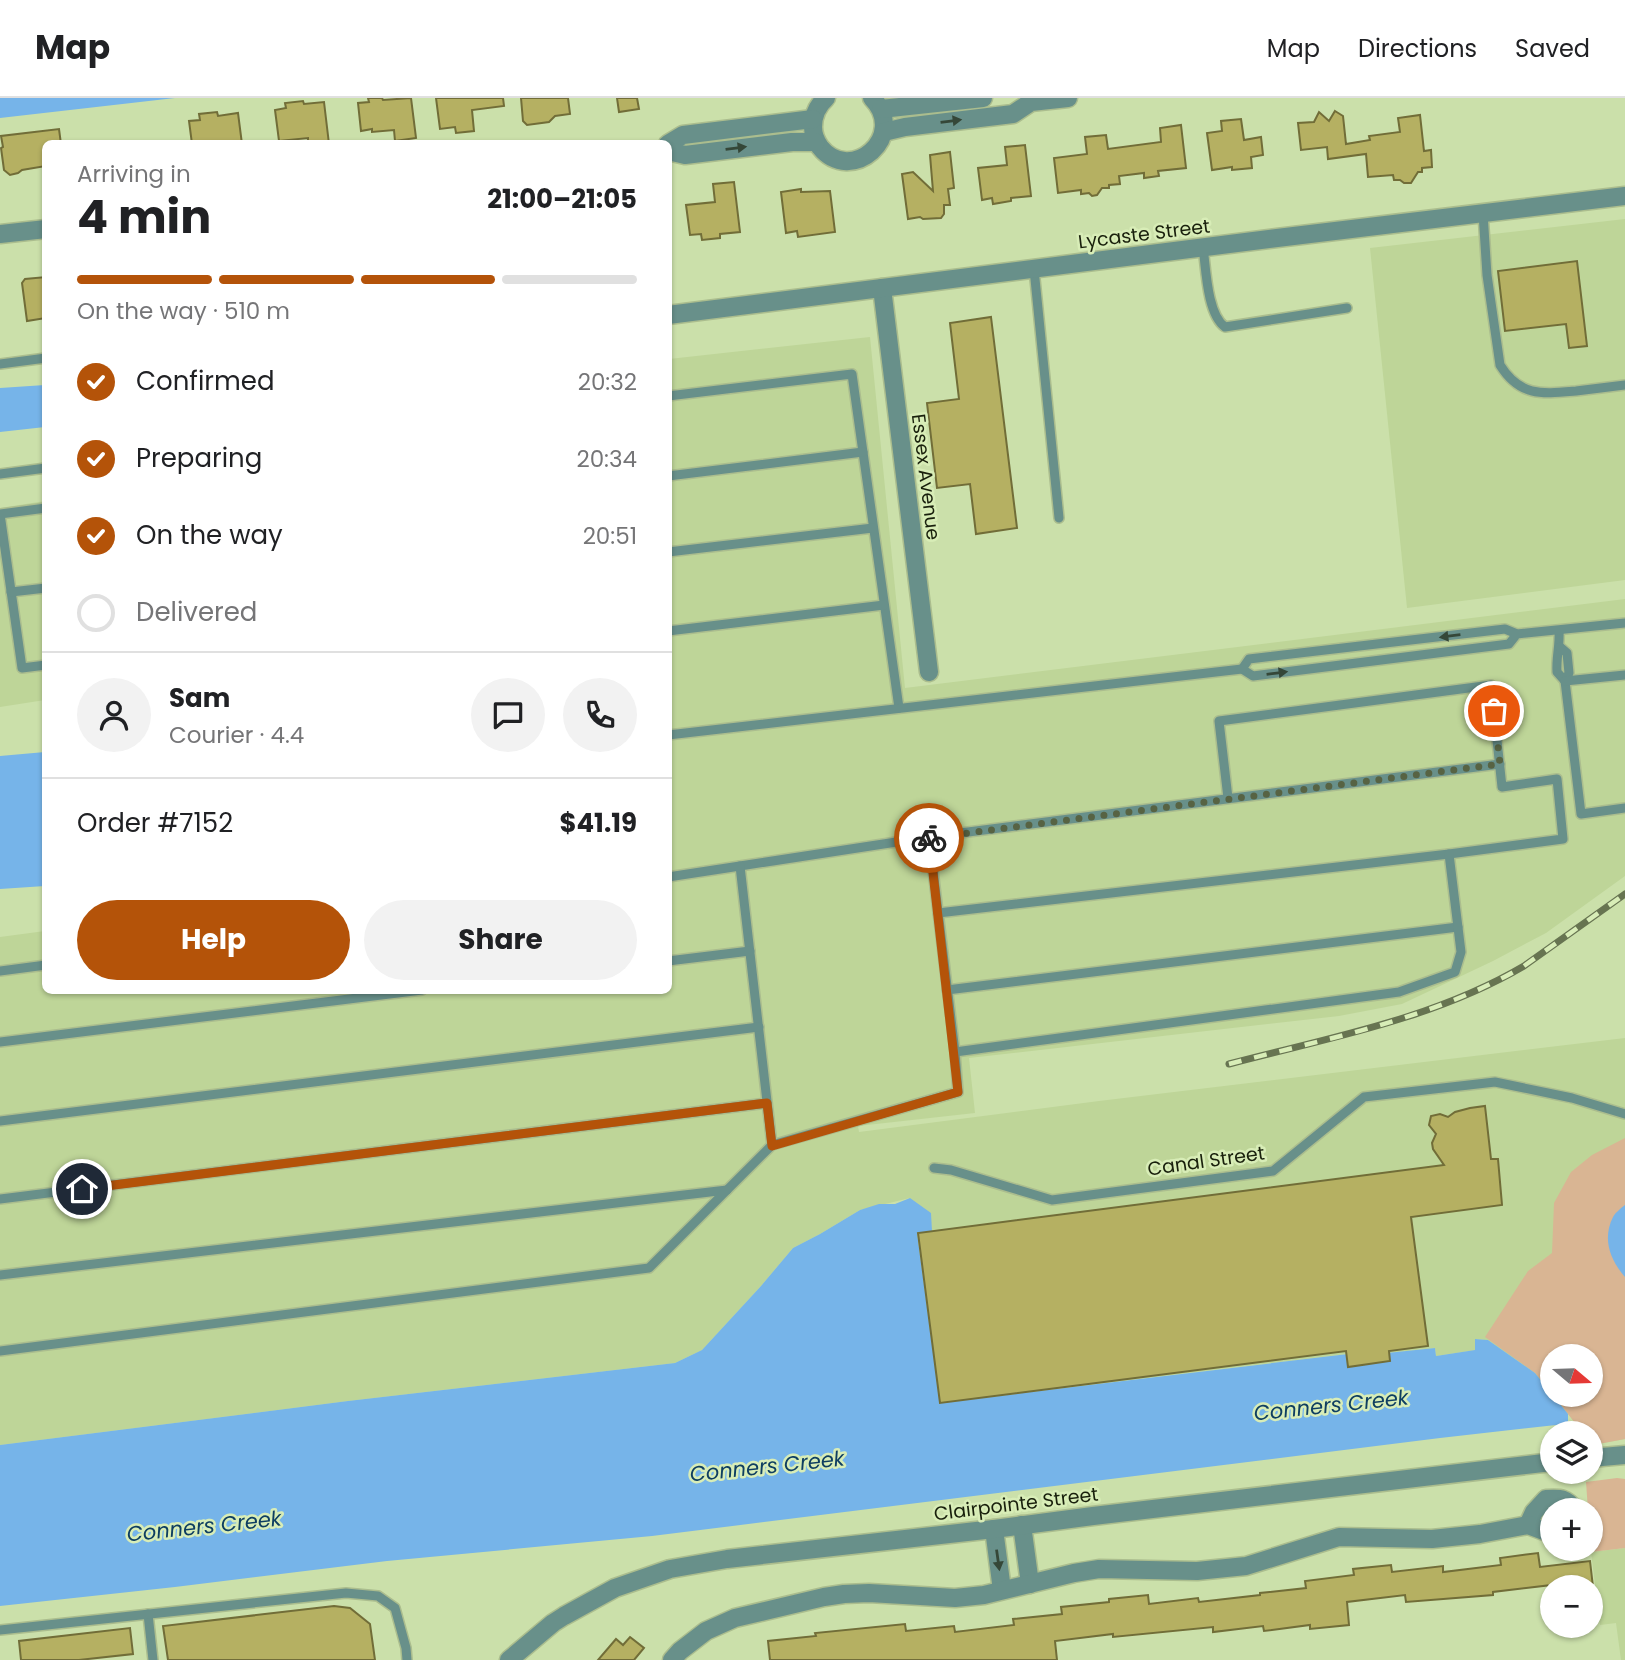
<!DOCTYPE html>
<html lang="en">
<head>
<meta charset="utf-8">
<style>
  :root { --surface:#fff; --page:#f2f2f2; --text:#202124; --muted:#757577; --line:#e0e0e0; --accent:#b45309 }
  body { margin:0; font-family:Poppins,sans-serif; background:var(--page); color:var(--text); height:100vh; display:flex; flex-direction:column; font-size:26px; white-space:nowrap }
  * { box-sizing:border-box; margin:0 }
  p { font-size:23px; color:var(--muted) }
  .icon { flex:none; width:38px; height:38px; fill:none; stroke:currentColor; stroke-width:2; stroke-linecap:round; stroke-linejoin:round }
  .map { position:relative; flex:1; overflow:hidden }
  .details { position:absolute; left:42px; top:42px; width:630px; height:854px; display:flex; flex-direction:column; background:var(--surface); border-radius:10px; box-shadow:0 2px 5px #0004 }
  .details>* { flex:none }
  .needle { width:46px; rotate:109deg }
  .fabs { position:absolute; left:1540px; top:1246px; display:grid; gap:14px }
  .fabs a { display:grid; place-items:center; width:63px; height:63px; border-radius:50%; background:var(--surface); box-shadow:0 2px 5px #0004; font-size:35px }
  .pin { position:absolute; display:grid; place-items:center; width:60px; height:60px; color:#fff; margin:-30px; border:4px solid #fff; border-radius:50%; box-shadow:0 2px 7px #0007 }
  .courier { position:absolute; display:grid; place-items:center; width:70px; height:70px; margin:-35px; border:5px solid #b45309; border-radius:50%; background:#fff; color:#222; box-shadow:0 2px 9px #0007 }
  .summary em { font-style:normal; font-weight:700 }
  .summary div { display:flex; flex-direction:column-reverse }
  .summary { display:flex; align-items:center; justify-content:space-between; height:119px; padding:0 35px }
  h1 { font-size:46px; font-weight:700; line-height:52px }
  .bar { display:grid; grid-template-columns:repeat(4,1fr); gap:10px 7px; align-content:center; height:84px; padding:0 35px }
  .bar i { height:9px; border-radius:5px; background:var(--line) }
  .bar .current { background:var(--accent) }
  .bar p { grid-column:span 4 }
  .line { display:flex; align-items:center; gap:18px; padding:0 35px; border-top:2px solid var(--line) }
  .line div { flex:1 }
  .round { display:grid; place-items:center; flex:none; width:74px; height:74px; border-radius:37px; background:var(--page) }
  ol { padding:0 35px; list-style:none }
  li { display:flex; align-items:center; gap:21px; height:77px }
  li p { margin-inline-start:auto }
  li .icon { padding:7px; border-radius:50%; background:var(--accent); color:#fff; stroke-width:4 }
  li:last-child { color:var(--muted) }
  li i { width:38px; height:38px; border:4px solid var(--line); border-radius:50% }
  .cta { display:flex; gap:14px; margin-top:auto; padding:14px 35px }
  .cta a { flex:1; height:80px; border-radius:42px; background:var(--accent); color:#fff; font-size:28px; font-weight:700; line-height:80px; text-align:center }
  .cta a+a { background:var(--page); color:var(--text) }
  header { display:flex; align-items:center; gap:42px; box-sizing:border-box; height:98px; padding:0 35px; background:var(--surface); border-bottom:2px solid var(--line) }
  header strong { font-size:33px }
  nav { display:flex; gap:38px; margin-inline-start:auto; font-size:24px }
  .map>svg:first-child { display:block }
</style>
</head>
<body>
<header>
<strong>Map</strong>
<nav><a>Map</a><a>Directions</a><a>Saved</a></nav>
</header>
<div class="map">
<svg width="1625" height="1562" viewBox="0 0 1625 1562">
  <rect width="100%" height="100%" fill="#cbe0aa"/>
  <!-- built -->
  <g fill="#bed598">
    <polygon points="1625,121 1625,482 1407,510 1370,150"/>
    <polygon points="870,239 905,590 1625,501 1625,778 1546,835 1493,863 1402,906 1339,918 969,960 975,1015 858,1028 859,1034 1099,1003 1625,940 1625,1341 1593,1347 1591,1345 1591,1335 1583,1335 1553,1297 1591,1297 1591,1258 1552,1258 1552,1296 1535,1275 1488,1242 1475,1241 1476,1252 1436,1258 1435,1250 1388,1255 1347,1256 940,1305 917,1135 910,1100 860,1112 820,1136 793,1150 761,1188 702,1252 675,1265 348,1303 0,1347 0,839 45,833 46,892 668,892 669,261"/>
    <polygon points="45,403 45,602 0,609 0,410"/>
    <polygon points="1625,1450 1625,1562 1621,1562 1616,1525 1600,1527 1591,1454"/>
  </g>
  <!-- green -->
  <g fill="#d9b593">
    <polygon points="1625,1040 1625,1341 1593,1347 1591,1345 1591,1335 1583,1335 1553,1297 1591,1297 1591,1258 1552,1258 1552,1296 1535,1275 1485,1239 1528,1173 1552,1155 1554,1105 1571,1074 1592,1057"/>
    <polygon points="1617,1380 1625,1381 1625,1450 1591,1454 1591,1412 1588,1412 1586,1384"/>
  </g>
  <!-- water -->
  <g fill="#76b4e9">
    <polygon points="0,0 175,0 0,20"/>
    <polygon points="45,287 45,329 0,334 0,290"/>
    <polygon points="45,654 45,788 0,791 0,658"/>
    <polygon points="910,1100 931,1115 932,1133 917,1135 940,1305 1348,1256 1387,1255 1435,1250 1436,1258 1475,1252 1475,1241 1488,1242 1535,1275 1568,1316 1568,1323 1565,1326 1440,1340 652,1438 387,1463 175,1489 0,1508 0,1347 348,1303 675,1265 702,1252 761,1188 793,1150 820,1136 860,1112 879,1106 895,1106"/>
    <path d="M1625,1107v72c-15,-17 -23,-38 -12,-60 2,-4 8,-9 12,-12z"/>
  </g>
  <!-- building -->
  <g fill="#b5b062" stroke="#716d38" stroke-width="2">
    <polygon points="368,0 382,0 383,2 411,0 416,40 395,43 394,32 372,34 372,31 361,33 358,5 369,4"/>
    <polygon points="436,0 503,0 504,8 472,12 474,33 456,35 455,29 440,31"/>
    <polygon points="521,0 568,0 570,16 555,18 549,24 527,27 523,23"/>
    <polygon points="617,0 637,0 639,11 619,14"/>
    <polygon points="303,3 304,6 324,4 329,46 308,46 308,40 279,43 275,12 286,10 285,5"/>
    <polygon points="1335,13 1343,18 1346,46 1370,42 1369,38 1400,34 1398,20 1420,17 1424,53 1431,52 1432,69 1422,70 1422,74 1418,74 1411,85 1404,85 1400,82 1394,82 1393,77 1368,79 1366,56 1328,61 1327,49 1301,52 1298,25 1314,24 1319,14 1329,23"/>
    <polygon points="217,14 218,18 238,15 242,46 192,46 189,23 200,22 199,16"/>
    <polygon points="1241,21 1244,42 1261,39 1263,57 1251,59 1252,70 1232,72 1232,69 1212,72 1207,35 1222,33 1221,23"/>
    <polygon points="1181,27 1186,70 1158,73 1159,78 1144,80 1144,75 1119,78 1120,86 1109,87 1109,90 1102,90 1097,97 1092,98 1089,95 1081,96 1081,92 1058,95 1054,60 1087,56 1085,39 1106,37 1108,51 1161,44 1160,30"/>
    <polygon points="59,31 61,46 46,46 46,68 22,72 18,75 10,77 4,72 1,50 3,49 1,38"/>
    <polygon points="1025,47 1031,98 1011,100 1011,103 993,106 992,100 982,102 978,70 1007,67 1005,49"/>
    <polygon points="950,54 954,90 948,91 950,107 944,107 944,116 941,120 923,121 920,119 908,121 902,76 913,74 933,93 930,57"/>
    <polygon points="734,84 740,134 720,136 720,140 702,142 701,136 690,137 686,107 715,104 713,86"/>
    <polygon points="801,91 801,94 830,93 835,134 798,139 797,133 786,135 781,94"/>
    <polygon points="1577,163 1587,248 1569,250 1566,226 1505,233 1498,173"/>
    <polygon points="46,179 46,220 27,223 22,185 25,181"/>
    <polygon points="991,219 1017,430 976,436 970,386 937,390 927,305 959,301 950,225"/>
    <polygon points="1485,1008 1491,1061 1498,1061 1502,1107 1411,1119 1428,1248 1389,1253 1390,1263 1348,1269 1346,1253 940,1305 918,1135 1444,1067 1433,1051 1432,1045 1436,1036 1429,1027 1431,1018 1440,1016 1448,1019 1455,1014 1470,1010"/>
    <polygon points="1538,1455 1540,1469 1590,1463 1593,1489 1552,1489 1552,1487 1493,1494 1493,1497 1406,1504 1405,1497 1347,1504 1349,1527 1310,1531 1310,1527 1264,1533 1263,1528 1213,1534 1213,1529 1113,1539 1113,1536 1055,1543 1057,1562 770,1562 768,1543 816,1538 815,1535 905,1526 906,1533 954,1528 955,1534 1014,1527 1013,1521 1062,1516 1061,1509 1109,1504 1109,1501 1148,1497 1149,1506 1198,1500 1199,1504 1260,1497 1260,1495 1306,1490 1305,1483 1354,1477 1353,1471 1391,1467 1392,1474 1443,1468 1443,1474 1501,1467 1500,1460"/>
    <polygon points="334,1508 350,1510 370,1526 375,1562 168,1562 163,1528"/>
    <polygon points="130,1530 133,1556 79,1562 21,1562 19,1543"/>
    <polygon points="630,1539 644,1550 634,1562 598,1562 616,1541 623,1547"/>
  </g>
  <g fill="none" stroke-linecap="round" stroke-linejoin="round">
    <!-- service casing -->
    <g stroke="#abbd8e" stroke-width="12">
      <g id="service">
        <path d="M1483,115l4,62 13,90c20,32 42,29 76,26 16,-2 33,-4 49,-6"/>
        <path d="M1203,149c3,22 4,67 22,80l122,-19"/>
        <polyline points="1034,171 1059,420"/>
        <polyline points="0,266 46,260"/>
        <polyline points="668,298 852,276 899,610"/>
        <polyline points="0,376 46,370"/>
        <polyline points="668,378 863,354"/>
        <polyline points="46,410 0,416 22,570 46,567"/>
        <polyline points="668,454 873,430"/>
        <polyline points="11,494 46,490"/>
        <polyline points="668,533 884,507"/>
        <path d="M1559,533c1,15 -3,26 -2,41l8,9"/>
        <polyline points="1517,536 1509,546 1253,578 1242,571 1249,561 1505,531 1517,536 1625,525"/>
        <polyline points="1560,549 1567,555 1569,575 1565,583 1581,716 1625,710"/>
        <polyline points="1565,583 1625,577"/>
        <polyline points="668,637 1242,571"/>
        <polyline points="740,768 929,739"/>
        <polyline points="668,779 740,768 772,1047"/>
        <polyline points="938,815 1449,756"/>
        <polyline points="668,863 750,853"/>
        <polyline points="0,873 46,867"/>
        <polyline points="947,892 1458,829"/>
        <polyline points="0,944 422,892"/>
        <polyline points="955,954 929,739 1500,666"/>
        <polyline points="0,1023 759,929"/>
        <polyline points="934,1070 951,1072 1052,1102 1273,1073 1364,999 1495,984 1572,1000 1625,1016"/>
        <polyline points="0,1101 767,1005"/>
        <polyline points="0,1177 727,1092"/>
        <polyline points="0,1253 649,1170 772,1047 958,994 955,954 1399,894 1455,874 1461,854 1449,756 1563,741 1557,681 1502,689 1491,587 1219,623 1228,700"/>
        <polyline points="148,1516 153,1562"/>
        <polyline points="0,1532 346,1495 378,1498 395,1510 406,1550 407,1562"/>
      </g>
    </g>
    <!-- minor casing -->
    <g stroke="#abbd8e" stroke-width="21">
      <g id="minor">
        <path d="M826,0c-9,8 -13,17 -13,29 0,7 2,13 7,20 31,39 89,-11 52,-49"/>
        <polyline points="881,11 983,0"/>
        <polyline points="884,34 905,29 1013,16 1031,4 1068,0"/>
        <polyline points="668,46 683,37 813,21"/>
        <polyline points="668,53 685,57 792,44 816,44"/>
        <polyline points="0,136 46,131"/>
        <polyline points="882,190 929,574"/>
        <polyline points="668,217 1277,140 1625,98"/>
        <polyline points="1591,1360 1625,1357"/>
        <polyline points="1022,1427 1030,1486"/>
        <path d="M1528,1427l6,-13 12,-13c15,-1 20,-1 29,11"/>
        <polyline points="994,1431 1002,1492"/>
        <polyline points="509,1562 553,1525 564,1518 615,1490 670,1471 727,1461 994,1431 1093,1418 1552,1364"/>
        <polyline points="672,1562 680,1553 706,1533 735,1520 824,1499 844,1496 869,1495 955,1500 984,1497 1074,1475 1099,1471 1197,1473 1246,1468 1339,1439 1432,1441 1480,1436 1528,1427 1552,1436"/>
      </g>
    </g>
    <!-- service -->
    <use href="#service" stroke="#68908a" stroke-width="9"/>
    <!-- minor -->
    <use href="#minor" stroke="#68908a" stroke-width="18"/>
    <!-- rail casing -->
    <g stroke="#677451" stroke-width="7">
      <path id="rail" d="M1229,966c99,-26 205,-45 295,-98l101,-72"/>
    </g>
    <!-- rail -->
    <use href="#rail" stroke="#d8edb7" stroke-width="4.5" stroke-dasharray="13" stroke-linecap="butt"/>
  </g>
  <!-- one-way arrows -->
  <defs><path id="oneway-solid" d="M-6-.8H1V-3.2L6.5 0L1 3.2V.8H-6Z" transform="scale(1.75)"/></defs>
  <g fill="#354738">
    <use href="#oneway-solid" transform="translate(951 23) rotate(-7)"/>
    <use href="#oneway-solid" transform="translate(736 50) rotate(-7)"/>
    <use href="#oneway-solid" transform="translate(1450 538) rotate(173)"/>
    <use href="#oneway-solid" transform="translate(1277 575) rotate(-7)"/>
    <use href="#oneway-solid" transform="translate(998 1462) rotate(82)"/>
  </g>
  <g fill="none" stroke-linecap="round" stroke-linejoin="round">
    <!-- done -->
    <polyline stroke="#576343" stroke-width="7" stroke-dasharray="0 12.6" points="929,740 1500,666 1494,613"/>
    <!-- route -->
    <polyline stroke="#b45309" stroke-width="9" points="82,1091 767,1005 772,1048 958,994 929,740"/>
  </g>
  <g text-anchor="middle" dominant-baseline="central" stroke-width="5" stroke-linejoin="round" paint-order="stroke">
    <!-- street labels -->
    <g font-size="19" fill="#19200c" stroke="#d8edb7">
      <text transform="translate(1144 136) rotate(-7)">Lycaste Street</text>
      <text transform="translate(926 379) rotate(83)">Essex Avenue</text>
      <text transform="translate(1206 1063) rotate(-8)">Canal Street</text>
      <text transform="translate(1016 1406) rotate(-7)">Clairpointe Street</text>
    </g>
    <!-- water labels -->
    <g font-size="21" font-style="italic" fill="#0e3e61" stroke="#d8edb7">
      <text transform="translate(1331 1307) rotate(-6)">Conners Creek</text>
      <text transform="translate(767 1368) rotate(-6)">Conners Creek</text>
      <text transform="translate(204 1428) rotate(-6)">Conners Creek</text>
    </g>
  </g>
</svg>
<div class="fabs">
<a><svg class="needle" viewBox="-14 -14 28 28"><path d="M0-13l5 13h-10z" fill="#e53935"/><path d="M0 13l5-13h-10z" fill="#757577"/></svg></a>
<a><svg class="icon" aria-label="layers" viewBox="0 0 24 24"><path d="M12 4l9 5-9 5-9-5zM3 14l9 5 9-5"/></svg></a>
<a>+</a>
<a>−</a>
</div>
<div class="pin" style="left:1494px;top:613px;background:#ea580c"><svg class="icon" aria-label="bag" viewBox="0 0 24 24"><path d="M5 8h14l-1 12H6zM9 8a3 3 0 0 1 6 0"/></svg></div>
<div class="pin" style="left:82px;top:1091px;background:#1f2937"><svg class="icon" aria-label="home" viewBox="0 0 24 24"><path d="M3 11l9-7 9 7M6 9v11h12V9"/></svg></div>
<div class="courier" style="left:929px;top:740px"><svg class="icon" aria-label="bike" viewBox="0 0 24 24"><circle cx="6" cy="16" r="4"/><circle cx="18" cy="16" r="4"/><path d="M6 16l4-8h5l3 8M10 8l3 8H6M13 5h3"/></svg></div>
<section class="details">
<div class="summary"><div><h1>4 min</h1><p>Arriving in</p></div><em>21:00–21:05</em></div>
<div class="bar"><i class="current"></i><i class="current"></i><i class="current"></i><i></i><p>On the way · 510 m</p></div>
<ol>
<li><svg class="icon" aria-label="check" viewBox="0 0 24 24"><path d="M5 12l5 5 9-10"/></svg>Confirmed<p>20:32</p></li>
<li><svg class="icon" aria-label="check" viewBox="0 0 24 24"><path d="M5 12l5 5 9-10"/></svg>Preparing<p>20:34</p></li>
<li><svg class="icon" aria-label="check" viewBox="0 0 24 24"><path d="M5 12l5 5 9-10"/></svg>On the way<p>20:51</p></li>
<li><i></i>Delivered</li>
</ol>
<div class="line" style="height:126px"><a class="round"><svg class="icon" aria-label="person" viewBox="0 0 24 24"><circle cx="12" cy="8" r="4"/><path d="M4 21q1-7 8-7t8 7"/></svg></a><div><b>Sam</b><p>Courier · 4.4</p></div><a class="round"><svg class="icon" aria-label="chat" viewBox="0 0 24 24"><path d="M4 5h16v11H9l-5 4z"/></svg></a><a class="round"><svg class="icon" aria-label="phone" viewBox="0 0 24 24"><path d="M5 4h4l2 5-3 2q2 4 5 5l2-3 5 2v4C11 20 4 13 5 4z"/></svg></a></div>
<div class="line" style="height:91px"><div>Order #7152</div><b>$41.19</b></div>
<div class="cta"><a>Help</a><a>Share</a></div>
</section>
</div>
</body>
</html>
